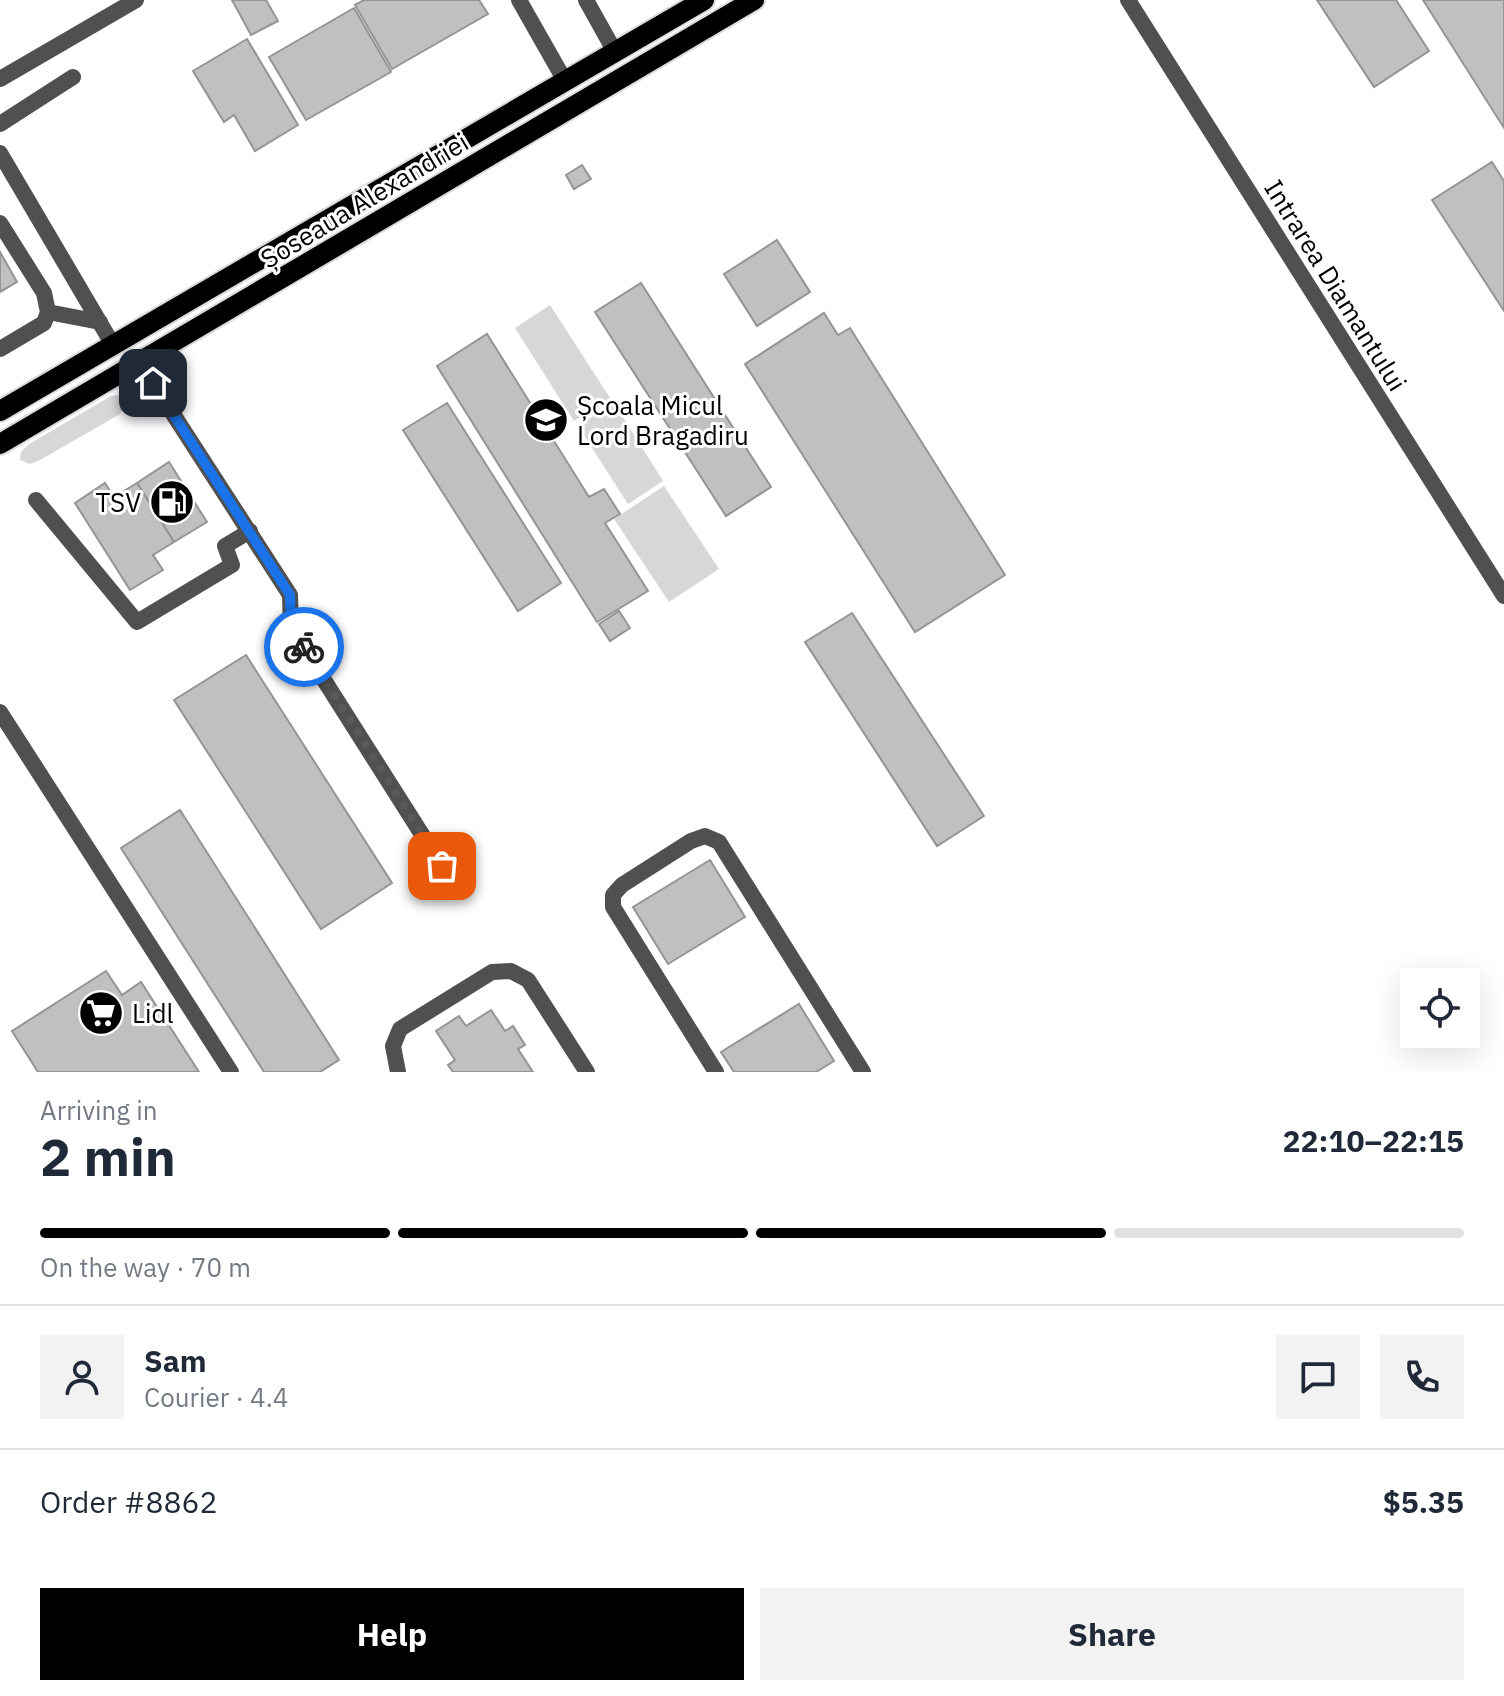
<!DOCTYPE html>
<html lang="en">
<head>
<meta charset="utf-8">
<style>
  :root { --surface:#fff; --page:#f2f2f3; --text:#1f2937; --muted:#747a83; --line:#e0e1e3; --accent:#000 }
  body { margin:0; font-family:"IBM Plex Sans",sans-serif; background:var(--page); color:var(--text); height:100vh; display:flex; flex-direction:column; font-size:30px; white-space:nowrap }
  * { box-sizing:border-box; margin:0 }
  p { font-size:26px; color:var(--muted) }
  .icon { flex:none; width:44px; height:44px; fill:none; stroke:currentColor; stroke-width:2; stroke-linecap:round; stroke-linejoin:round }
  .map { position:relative; height:1072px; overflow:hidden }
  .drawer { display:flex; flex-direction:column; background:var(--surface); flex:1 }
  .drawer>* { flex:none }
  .tools { position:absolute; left:1400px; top:968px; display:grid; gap:16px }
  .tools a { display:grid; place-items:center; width:80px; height:80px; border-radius:0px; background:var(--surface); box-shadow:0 8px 32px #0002; font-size:40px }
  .pin { position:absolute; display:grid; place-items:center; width:68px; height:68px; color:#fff; margin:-34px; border-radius:16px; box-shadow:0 4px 12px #0006 }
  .courier { position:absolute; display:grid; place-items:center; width:80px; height:80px; margin:-40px; border:6px solid #1a73e8; border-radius:50%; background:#fff; color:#222; box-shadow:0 2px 10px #0007 }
  .headline em { font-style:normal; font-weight:800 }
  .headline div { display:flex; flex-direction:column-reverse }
  .headline { display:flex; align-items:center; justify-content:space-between; height:136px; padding:0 40px }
  h1 { font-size:52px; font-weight:800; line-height:60px }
  .bar { display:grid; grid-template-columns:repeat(4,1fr); gap:12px 8px; align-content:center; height:96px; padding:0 40px }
  .bar i { height:10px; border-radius:6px; background:var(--line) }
  .bar .current { background:var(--accent) }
  .bar p { grid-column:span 4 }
  .line { display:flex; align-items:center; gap:20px; padding:0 40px; border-top:2px solid var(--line) }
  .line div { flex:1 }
  .round { display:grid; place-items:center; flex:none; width:84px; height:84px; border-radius:0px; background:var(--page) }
  .primary-button { display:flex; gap:16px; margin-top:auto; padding:16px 40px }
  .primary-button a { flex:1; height:92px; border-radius:0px; background:var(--accent); color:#fff; font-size:32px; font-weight:800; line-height:92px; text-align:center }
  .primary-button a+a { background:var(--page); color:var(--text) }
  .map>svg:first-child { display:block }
</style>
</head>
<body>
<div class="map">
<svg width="1504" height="1072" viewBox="0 0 1504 1072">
  <rect width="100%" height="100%" fill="#fff"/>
  <!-- green -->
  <g fill="#d7d7d7">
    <polygon points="550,305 610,398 574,421 515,328"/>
    <polygon points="120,395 125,401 124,407 120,414 40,460 30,464 20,460 21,452 29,444 111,396"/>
    <polygon points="614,403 663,481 628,504 578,426"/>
    <polygon points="664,486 719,569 669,602 614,519"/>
  </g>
  <!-- building -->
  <g fill="#c0c0c0" stroke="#949494" stroke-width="2">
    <polygon points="232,0 266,0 278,21 251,35"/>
    <polygon points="364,0 479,0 488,14 392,69 355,5"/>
    <polygon points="1317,0 1396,0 1429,51 1374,87"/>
    <polygon points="1423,0 1504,0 1504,128"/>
    <polygon points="354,8 391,72 306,120 269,57"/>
    <polygon points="247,39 298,125 255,151 234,115 224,122 193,71"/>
    <polygon points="1492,162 1504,181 1504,311 1432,200"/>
    <polygon points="582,165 591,179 574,189 566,175"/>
    <polygon points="777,240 810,292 757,326 724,274"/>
    <polygon points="0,252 17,282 0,292"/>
    <polygon points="641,283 771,487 726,516 595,312"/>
    <polygon points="824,313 838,335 850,328 1005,575 915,632 745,364"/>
    <polygon points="487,334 589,497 604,489 620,514 605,523 648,591 597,622 437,366"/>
    <polygon points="447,403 561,583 518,611 403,430"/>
    <polygon points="169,462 207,522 174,542 137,483"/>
    <polygon points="105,483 114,497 137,483 174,542 153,555 163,570 130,590 75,503"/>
    <polygon points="619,611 630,628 610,641 599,624"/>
    <polygon points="852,613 984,816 937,846 805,642"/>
    <polygon points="246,655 392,883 321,929 174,700"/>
    <polygon points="180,810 339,1060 320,1072 264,1072 121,848"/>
    <polygon points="710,860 745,917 668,964 633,907"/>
    <polygon points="106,971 122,995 141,982 199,1072 38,1072 12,1031"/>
    <polygon points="799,1004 834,1061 816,1072 734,1072 721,1052"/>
    <polygon points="491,1010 505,1031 513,1026 525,1045 518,1049 533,1072 453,1072 448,1065 455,1060 436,1031 459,1016 466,1026"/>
  </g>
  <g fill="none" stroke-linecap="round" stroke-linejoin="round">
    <!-- primary casing -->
    <g stroke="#dbdbdb" stroke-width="24">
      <g id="primary">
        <polyline points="0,411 704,0"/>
        <polyline points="0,444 754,0"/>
      </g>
    </g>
    <!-- lane -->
    <g stroke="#505050" stroke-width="16">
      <polyline points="519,0 565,81"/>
      <polyline points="586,0 615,52"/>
      <polyline points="0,124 73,77"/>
      <polyline points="0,153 113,345"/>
      <polyline points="0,223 44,293 48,312 44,323 0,349"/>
      <polyline points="48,312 100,322"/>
      <polyline points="153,383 290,595 291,628 442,866"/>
      <polyline points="36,500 137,622 232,565 225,546 250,531"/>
      <polyline points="0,712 231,1072"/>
      <polyline points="398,1072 393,1046 400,1029 492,972 511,971 528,980 587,1072"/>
      <polyline points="716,1072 613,907 613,895 622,885 691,841 705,836 719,842 863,1072"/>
    </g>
    <!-- street -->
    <g stroke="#505050" stroke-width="16">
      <polyline points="1128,0 1504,596"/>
      <polyline points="0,79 136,0"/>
    </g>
    <!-- primary -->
    <use href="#primary" stroke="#000" stroke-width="20"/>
  </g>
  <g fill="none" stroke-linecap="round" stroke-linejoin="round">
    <!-- done -->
    <polyline stroke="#595959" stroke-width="8" stroke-dasharray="0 14.4" points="304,647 442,866"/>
    <!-- route -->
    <polyline stroke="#1a73e8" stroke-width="10" points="153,383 290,595 291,628 304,647"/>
  </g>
  <!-- icons -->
  <defs>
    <g id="school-disc" transform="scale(2.3)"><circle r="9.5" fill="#000" stroke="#fff"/><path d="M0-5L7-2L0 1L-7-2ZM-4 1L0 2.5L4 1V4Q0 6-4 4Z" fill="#fff"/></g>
    <g id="fuel-disc" transform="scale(2.3)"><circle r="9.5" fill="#000" stroke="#fff"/><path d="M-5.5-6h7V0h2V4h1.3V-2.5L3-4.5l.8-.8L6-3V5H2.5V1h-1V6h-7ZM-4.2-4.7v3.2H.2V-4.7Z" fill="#fff"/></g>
    <g id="supermarket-disc" transform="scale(2.3)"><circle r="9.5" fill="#000" stroke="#fff"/><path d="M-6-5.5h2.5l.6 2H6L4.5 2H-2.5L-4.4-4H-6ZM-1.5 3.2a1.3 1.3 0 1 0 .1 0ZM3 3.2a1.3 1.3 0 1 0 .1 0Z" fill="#fff"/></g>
  </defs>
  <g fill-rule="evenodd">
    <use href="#school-disc" x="546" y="420"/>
    <use href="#fuel-disc" x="172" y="502"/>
    <use href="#supermarket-disc" x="101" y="1013"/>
  </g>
  <g text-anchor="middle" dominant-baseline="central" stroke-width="6" stroke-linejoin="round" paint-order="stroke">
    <!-- street labels -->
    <g font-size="26" fill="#000" stroke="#fff">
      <text transform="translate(364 200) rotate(-31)">Șoseaua Alexandriei</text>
      <text transform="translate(1336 285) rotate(58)">Intrarea Diamantului</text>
    </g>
    <!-- poi labels -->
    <g font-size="26" fill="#000" stroke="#fff" text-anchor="start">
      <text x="577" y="405">Școala Micul<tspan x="577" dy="30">Lord Bragadiru</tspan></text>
      <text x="141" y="502" text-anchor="end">TSV</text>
      <text x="132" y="1013">Lidl</text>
    </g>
  </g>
</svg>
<div class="tools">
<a><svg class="icon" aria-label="locate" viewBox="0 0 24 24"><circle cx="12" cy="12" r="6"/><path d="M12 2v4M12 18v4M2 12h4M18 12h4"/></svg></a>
</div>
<div class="pin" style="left:442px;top:866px;background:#ea580c"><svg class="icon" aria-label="bag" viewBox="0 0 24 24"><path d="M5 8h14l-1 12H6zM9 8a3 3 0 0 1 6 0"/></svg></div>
<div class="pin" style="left:153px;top:383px;background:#1f2937"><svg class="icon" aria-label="home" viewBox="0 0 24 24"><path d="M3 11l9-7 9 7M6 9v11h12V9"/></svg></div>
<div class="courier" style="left:304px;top:647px"><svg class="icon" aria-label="bike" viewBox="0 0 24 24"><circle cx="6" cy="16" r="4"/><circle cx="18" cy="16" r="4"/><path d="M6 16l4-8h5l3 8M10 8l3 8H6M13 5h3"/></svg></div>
</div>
<section class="drawer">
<div class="headline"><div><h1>2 min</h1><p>Arriving in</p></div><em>22:10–22:15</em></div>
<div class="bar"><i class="current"></i><i class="current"></i><i class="current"></i><i></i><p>On the way · 70 m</p></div>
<div class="line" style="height:144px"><a class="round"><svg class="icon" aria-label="person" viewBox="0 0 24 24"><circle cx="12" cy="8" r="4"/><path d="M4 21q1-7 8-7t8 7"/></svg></a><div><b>Sam</b><p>Courier · 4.4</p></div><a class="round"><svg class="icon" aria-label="chat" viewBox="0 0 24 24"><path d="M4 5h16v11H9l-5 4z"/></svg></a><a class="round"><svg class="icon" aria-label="phone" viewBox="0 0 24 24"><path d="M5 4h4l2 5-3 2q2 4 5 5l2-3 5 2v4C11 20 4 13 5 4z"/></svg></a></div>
<div class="line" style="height:104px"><div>Order #8862</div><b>$5.35</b></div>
<div class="primary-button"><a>Help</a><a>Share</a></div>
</section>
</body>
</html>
